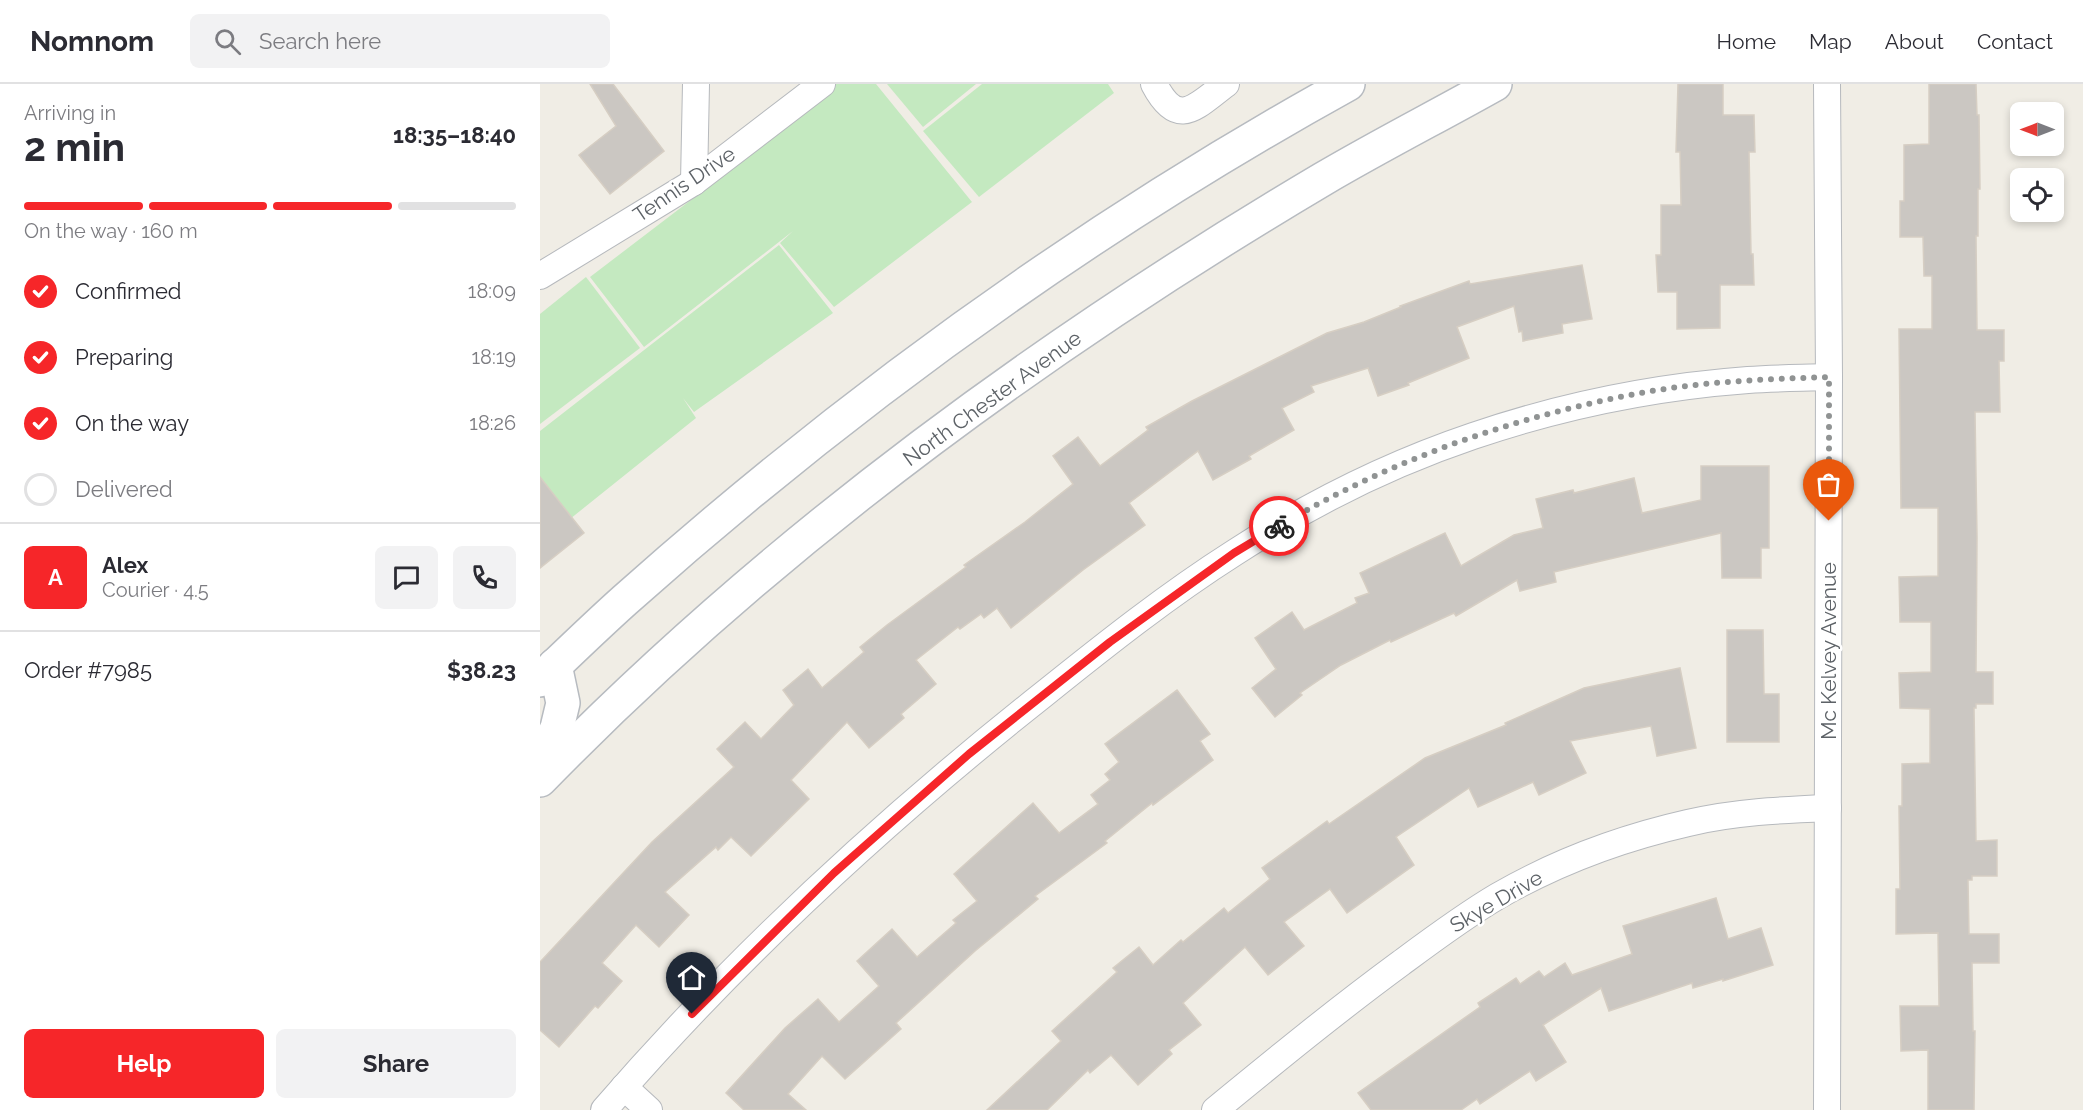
<!DOCTYPE html>
<html lang="en">
<head>
<meta charset="utf-8">
<style>
  :root { --surface:#fff; --page:#f2f2f3; --text:#2b2b33; --muted:#7c7c81; --line:#e1e1e2; --accent:#f62629 }
  body { margin:0; font-family:Raleway,sans-serif; background:var(--page); color:var(--text); height:100vh; display:flex; flex-direction:column; font-size:22px; white-space:nowrap }
  * { box-sizing:border-box; margin:0 }
  p { font-size:20px; color:var(--muted) }
  .icon { flex:none; width:33px; height:33px; fill:none; stroke:currentColor; stroke-width:2; stroke-linecap:round; stroke-linejoin:round }
  .map { position:relative; flex:1; overflow:hidden }
  .side { display:flex; flex-direction:column; background:var(--surface); width:540px }
  .side>* { flex:none }
  .needle { width:39px; rotate:270deg }
  .fabs { position:absolute; left:1470px; top:18px; display:grid; gap:12px }
  .fabs a { display:grid; place-items:center; width:54px; height:54px; border-radius:9px; background:var(--surface); box-shadow:0 3px 9px #0003; font-size:30px }
  .pin { position:absolute; display:grid; place-items:center; width:51px; height:51px; color:#fff; margin:-62px -26px; border-radius:50% 50% 50% 0; rotate:-45deg; box-shadow:0 0 6px #0007 }
  .pin .icon { rotate:45deg }
  .courier { position:absolute; display:grid; place-items:center; width:60px; height:60px; margin:-30px; border:4px solid #f62629; border-radius:50%; background:#fff; color:#222; box-shadow:0 2px 8px #0007 }
  .head em { font-style:normal; font-weight:700 }
  .head div { display:flex; flex-direction:column-reverse }
  .head { display:flex; align-items:center; justify-content:space-between; height:102px; padding:0 24px }
  h1 { font-size:39px; font-weight:700; line-height:45px }
  .bar { display:grid; grid-template-columns:repeat(4,1fr); gap:9px 6px; align-content:center; height:72px; padding:0 24px }
  .bar i { height:8px; border-radius:4px; background:var(--line) }
  .bar .selected { background:var(--accent) }
  .bar p { grid-column:span 4 }
  .line { display:flex; align-items:center; gap:15px; padding:0 24px; border-top:2px solid var(--line) }
  .line div { flex:1 }
  .round { display:grid; place-items:center; flex:none; width:63px; height:63px; border-radius:9px; background:var(--page) }
  ol { padding:0 24px; list-style:none }
  li { display:flex; align-items:center; gap:18px; height:66px }
  li p { margin-inline-start:auto }
  li .icon { padding:6px; border-radius:50%; background:var(--accent); color:#fff; stroke-width:4 }
  li:last-child { color:var(--muted) }
  li i { width:33px; height:33px; border:3px solid var(--line); border-radius:50% }
  .cta { display:flex; gap:12px; margin-top:auto; padding:12px 24px }
  .cta a { flex:1; height:69px; border-radius:9px; background:var(--accent); color:#fff; font-size:24px; font-weight:700; line-height:69px; text-align:center }
  .cta a+a { background:var(--page); color:var(--text) }
  header { display:flex; align-items:center; gap:36px; box-sizing:border-box; height:84px; padding:0 30px; background:var(--surface); border-bottom:2px solid var(--line) }
  header strong { font-size:28px }
  nav { display:flex; gap:33px; margin-inline-start:auto; font-size:21px }
  .search { width:420px; height:54px; background:var(--page); display:flex; align-items:center; gap:15px; box-sizing:border-box; padding:0 21px; border-radius:9px; color:var(--muted); font-size:22px }
  main { display:flex; flex:1; min-height:0 }
  .map>svg:first-child { display:block }
</style>
</head>
<body>
<header>
<strong>Nomnom</strong>
<div class="search"><svg class="icon" aria-label="search" viewBox="0 0 24 24"><circle cx="10" cy="10" r="6"/><path d="M15 15l6 6"/></svg>Search here</div>
<nav><a>Home</a><a>Map</a><a>About</a><a>Contact</a></nav>
</header>
<main>
<section class="side">
<div class="head"><div><h1>2 min</h1><p>Arriving in</p></div><em>18:35–18:40</em></div>
<div class="bar"><i class="selected"></i><i class="selected"></i><i class="selected"></i><i></i><p>On the way · 160 m</p></div>
<ol>
<li><svg class="icon" aria-label="check" viewBox="0 0 24 24"><path d="M5 12l5 5 9-10"/></svg>Confirmed<p>18:09</p></li>
<li><svg class="icon" aria-label="check" viewBox="0 0 24 24"><path d="M5 12l5 5 9-10"/></svg>Preparing<p>18:19</p></li>
<li><svg class="icon" aria-label="check" viewBox="0 0 24 24"><path d="M5 12l5 5 9-10"/></svg>On the way<p>18:26</p></li>
<li><i></i>Delivered</li>
</ol>
<div class="line" style="height:108px"><b class="round" style="background:var(--accent);color:#fff">A</b><div><b>Alex</b><p>Courier · 4.5</p></div><a class="round"><svg class="icon" aria-label="chat" viewBox="0 0 24 24"><path d="M4 5h16v11H9l-5 4z"/></svg></a><a class="round"><svg class="icon" aria-label="phone" viewBox="0 0 24 24"><path d="M5 4h4l2 5-3 2q2 4 5 5l2-3 5 2v4C11 20 4 13 5 4z"/></svg></a></div>
<div class="line" style="height:78px"><div>Order #7985</div><b>$38.23</b></div>
<div class="cta"><a>Help</a><a>Share</a></div>
</section>
<div class="map">
<svg width="1543" height="1026" viewBox="0 0 1543 1026">
  <rect width="100%" height="100%" fill="#f0ede5"/>
  <!-- green -->
  <g fill="#c4e9c0">
    <polygon points="296,0 336,0 432,118 294,223 240,159 253,147 104,263 50,193 185,90 184,87"/>
    <polygon points="347,0 436,0 383,43"/>
    <polygon points="442,0 568,0 574,9 439,113 383,47"/>
    <polygon points="239,161 293,229 154,328 143,314 156,334 30,435 0,397 0,347"/>
    <polygon points="46,193 100,264 0,340 0,230"/>
  </g>
  <!-- building -->
  <g fill="#cbc7c2" stroke="#d6cec3" stroke-width="1.5">
    <polygon points="50,0 73,0 124,67 70,110 39,71 76,42"/>
    <polygon points="1138,0 1183,0 1183,31 1214,31 1215,68 1209,68 1211,170 1213,170 1214,201 1180,201 1180,244 1137,245 1137,208 1118,208 1116,171 1121,171 1121,121 1141,121 1140,68 1136,68"/>
    <polygon points="1389,0 1436,0 1437,31 1439,31 1440,105 1438,105 1438,152 1436,152 1437,246 1464,246 1464,277 1459,277 1460,328 1435,328 1437,453 1436,588 1453,588 1453,620 1436,620 1436,624 1434,624 1436,757 1457,756 1457,792 1432,792 1432,796 1428,796 1429,850 1459,850 1459,879 1432,879 1433,947 1435,947 1434,1026 1388,1026 1388,966 1361,967 1360,922 1399,922 1398,849 1356,850 1356,805 1360,805 1359,722 1362,722 1362,680 1390,679 1390,625 1360,624 1359,589 1391,588 1391,538 1360,538 1359,493 1398,492 1398,424 1361,424 1359,245 1392,245 1392,192 1384,192 1383,153 1360,153 1360,117 1364,117 1364,61 1389,60"/>
    <polygon points="1042,181 1052,235 1022,240 1023,249 983,257 982,247 979,248 974,222 917,243 929,274 868,299 869,301 838,312 828,284 771,302 774,308 742,324 754,346 709,372 711,375 673,396 658,367 589,419 605,441 543,486 471,544 457,524 444,534 441,530 420,545 418,543 376,576 396,600 361,630 364,634 329,664 307,638 251,696 269,715 211,772 191,753 178,766 176,763 125,808 149,831 119,863 96,841 62,879 82,897 58,924 55,922 19,963 0,946 0,878 112,758 194,683 177,665 205,638 221,655 254,621 243,606 268,585 282,604 324,568 320,563 347,541 426,483 424,481 485,438 533,400 513,372 538,353 560,382 608,346 606,343 652,317 787,249 824,238 861,223 860,222 929,197 930,200"/>
    <polygon points="1161,382 1229,382 1229,464 1221,464 1221,494 1182,494 1181,449 1014,488 1016,498 980,507 977,496 916,532 914,529 851,558 850,556 801,581 760,609 762,611 735,633 712,604 736,585 715,554 752,528 764,546 817,519 815,514 829,509 820,489 905,449 921,482 974,451 1003,444 996,415 1033,406 1034,409 1094,394 1102,429 1161,416"/>
    <polygon points="0,393 44,449 0,484"/>
    <polygon points="1187,546 1223,546 1224,610 1239,610 1239,658 1187,658"/>
    <polygon points="1140,584 1156,664 1117,672 1111,642 1030,657 1046,689 999,711 993,698 938,723 929,704 856,753 874,781 807,829 790,805 744,838 764,862 728,891 705,863 643,919 661,941 629,966 632,970 598,1001 571,971 550,989 548,986 507,1026 447,1026 521,957 512,947 577,888 573,884 599,863 613,881 641,856 643,858 684,824 688,829 730,795 722,784 787,737 789,740 885,674 966,641 965,639 1044,604"/>
    <polygon points="637,606 670,650 660,657 673,676 613,721 612,719 565,757 567,759 495,812 498,815 435,867 356,939 361,945 305,995 282,972 248,1010 266,1026 204,1026 186,1009 245,944 278,915 299,938 339,902 317,877 352,845 377,873 416,839 413,836 437,817 414,790 493,719 519,749 558,720 551,711 570,696 565,690 579,678 565,660"/>
    <polygon points="1176,814 1188,855 1221,844 1233,881 1183,897 1183,895 1153,904 1152,899 1069,927 1061,904 1003,941 1026,978 996,997 990,987 940,1020 937,1015 921,1026 831,1026 818,1009 940,923 938,919 976,894 980,900 999,887 1004,893 1025,879 1032,891 1092,870 1083,842"/>
  </g>
  <g fill="none" stroke-linecap="round" stroke-linejoin="round">
    <!-- street casing -->
    <g stroke="#b6b9bd" stroke-width="28">
      <g id="street">
        <path d="M614,0c24,46 41,23 72,0"/>
        <polyline points="154,98 156,0"/>
        <polyline points="0,192 154,98 282,0"/>
        <polyline points="84,1003 109,1026"/>
        <path d="M64,1026c132,-153 282,-291 440,-416 61,-49 124,-99 190,-141 74,-48 156,-89 239,-117 88,-30 181,-49 275,-56 27,-2 54,-2 81,-3"/>
        <path d="M675,1026c61,-50 122,-100 186,-147 31,-23 63,-47 97,-67 59,-34 124,-58 190,-73 46,-11 93,-13 140,-15"/>
        <polyline points="1287,1026 1289,293 1287,0"/>
      </g>
    </g>
    <!-- secondary casing -->
    <g stroke="#b7bbc0" stroke-width="36">
      <g id="secondary">
        <path d="M0,596c28,-27 56,-54 85,-80 221,-197 464,-373 723,-516"/>
        <polyline points="0,681 17,644 23,619 15,581"/>
        <path d="M0,696c229,-235 501,-434 783,-601 56,-33 115,-63 172,-95"/>
      </g>
    </g>
    <!-- street -->
    <use href="#street" stroke="#fff" stroke-width="26"/>
    <!-- secondary -->
    <use href="#secondary" stroke="#fff" stroke-width="33"/>
  </g>
  <g fill="none" stroke-linecap="round" stroke-linejoin="round">
    <!-- done -->
    <path stroke="#909393" stroke-width="6" stroke-dasharray="0 10.8" d="M739,442c115,-68 242,-112 373,-135 59,-10 118,-12 177,-14v144"/>
    <!-- route -->
    <polyline stroke="#f62629" stroke-width="8" points="152,930 294,789 429,670 570,558 694,469 739,442"/>
  </g>
  <g text-anchor="middle" dominant-baseline="central" stroke-width="5" stroke-linejoin="round" paint-order="stroke">
    <!-- street labels -->
    <g font-size="21" fill="#5d6267" stroke="#fff">
      <text transform="translate(144 100) rotate(-34)">Tennis Drive</text>
      <text transform="translate(452 314) rotate(-36)">North Chester Avenue</text>
      <text transform="translate(1288 567) rotate(-90)">Mc Kelvey Avenue</text>
      <text transform="translate(956 817) rotate(-30)">Skye Drive</text>
    </g>
  </g>
</svg>
<div class="fabs">
<a><svg class="needle" viewBox="-14 -14 28 28"><path d="M0-13l5 13h-10z" fill="#e53935"/><path d="M0 13l5-13h-10z" fill="#7c7c81"/></svg></a>
<a><svg class="icon" aria-label="locate" viewBox="0 0 24 24"><circle cx="12" cy="12" r="6"/><path d="M12 2v4M12 18v4M2 12h4M18 12h4"/></svg></a>
</div>
<div class="pin" style="left:1289px;top:437px;background:#ea580c"><svg class="icon" aria-label="bag" viewBox="0 0 24 24"><path d="M5 8h14l-1 12H6zM9 8a3 3 0 0 1 6 0"/></svg></div>
<div class="pin" style="left:152px;top:930px;background:#1f2937"><svg class="icon" aria-label="home" viewBox="0 0 24 24"><path d="M3 11l9-7 9 7M6 9v11h12V9"/></svg></div>
<div class="courier" style="left:739px;top:442px"><svg class="icon" aria-label="bike" viewBox="0 0 24 24"><circle cx="6" cy="16" r="4"/><circle cx="18" cy="16" r="4"/><path d="M6 16l4-8h5l3 8M10 8l3 8H6M13 5h3"/></svg></div>
</div>
</main>
</body>
</html>
